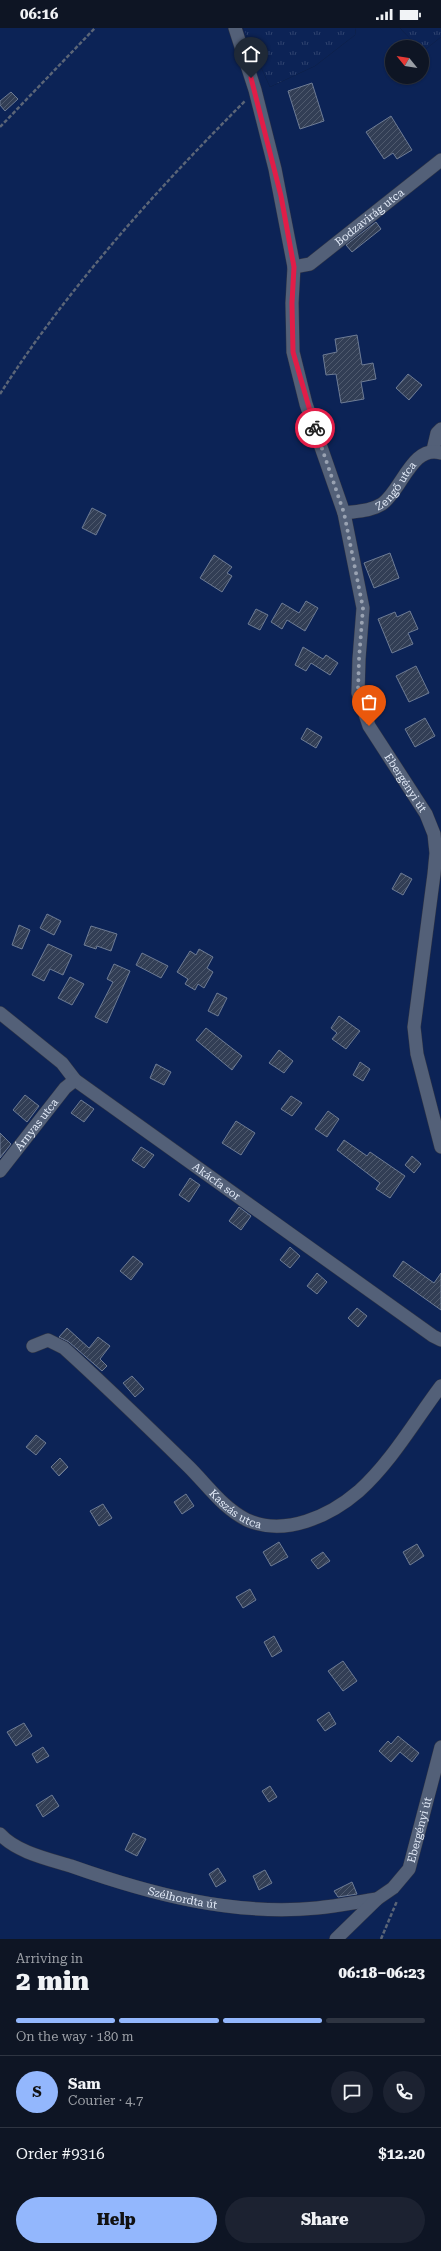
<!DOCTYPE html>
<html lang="en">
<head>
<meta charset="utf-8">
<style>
  :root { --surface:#0e1524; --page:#1c2231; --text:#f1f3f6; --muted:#9b9fa6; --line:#2e3441; --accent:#93b7fd }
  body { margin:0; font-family:"Roboto Serif",serif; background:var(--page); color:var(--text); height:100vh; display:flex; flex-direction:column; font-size:15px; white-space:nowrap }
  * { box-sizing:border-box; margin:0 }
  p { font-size:13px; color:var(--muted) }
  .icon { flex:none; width:22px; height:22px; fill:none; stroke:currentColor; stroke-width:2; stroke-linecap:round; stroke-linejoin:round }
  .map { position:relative; height:1911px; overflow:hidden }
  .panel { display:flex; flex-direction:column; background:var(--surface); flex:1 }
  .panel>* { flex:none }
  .needle { width:26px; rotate:300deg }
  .fabs { position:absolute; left:385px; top:12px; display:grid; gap:8px }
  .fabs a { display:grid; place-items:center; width:44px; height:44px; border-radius:50%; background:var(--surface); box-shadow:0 1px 3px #0004,0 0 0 1px var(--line); font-size:20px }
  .pin { position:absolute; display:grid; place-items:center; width:34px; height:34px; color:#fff; margin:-41px -17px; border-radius:50% 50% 50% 0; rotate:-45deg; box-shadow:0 0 4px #0007 }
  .pin .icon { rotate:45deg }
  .courier { position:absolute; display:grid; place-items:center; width:40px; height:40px; margin:-20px; border:3px solid #e11d48; border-radius:50%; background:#fff; color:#222; box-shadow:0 1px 5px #0007 }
  .overview em { font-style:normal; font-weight:800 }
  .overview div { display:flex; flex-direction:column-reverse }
  .overview { display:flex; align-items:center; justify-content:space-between; height:68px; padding:0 16px }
  h1 { font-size:26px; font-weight:800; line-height:30px }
  .bar { display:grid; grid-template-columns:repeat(4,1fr); gap:6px 4px; align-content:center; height:48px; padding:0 16px }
  .bar i { height:5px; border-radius:3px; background:var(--line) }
  .bar .active { background:var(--accent) }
  .bar p { grid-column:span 4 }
  .line { display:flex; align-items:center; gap:10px; padding:0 16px; border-top:1px solid var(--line) }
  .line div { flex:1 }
  .round { display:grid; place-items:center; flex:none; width:42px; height:42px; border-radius:21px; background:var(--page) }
  .action { display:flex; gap:8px; margin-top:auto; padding:8px 16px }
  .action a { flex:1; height:46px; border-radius:24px; background:var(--accent); color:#111; font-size:16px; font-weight:800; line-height:46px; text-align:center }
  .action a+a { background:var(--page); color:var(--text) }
  .status { display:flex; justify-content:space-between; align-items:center; height:28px; padding:0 20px; background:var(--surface); direction:ltr }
  .status svg { height:11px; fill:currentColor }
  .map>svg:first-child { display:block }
</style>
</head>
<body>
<div class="status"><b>06:16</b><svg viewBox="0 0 49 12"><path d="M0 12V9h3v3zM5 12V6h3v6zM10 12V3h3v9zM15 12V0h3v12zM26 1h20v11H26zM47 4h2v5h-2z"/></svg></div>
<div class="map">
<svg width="441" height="1911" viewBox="0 0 441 1911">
  <defs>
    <pattern id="grass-tufts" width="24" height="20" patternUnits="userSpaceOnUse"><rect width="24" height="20" fill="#0c2356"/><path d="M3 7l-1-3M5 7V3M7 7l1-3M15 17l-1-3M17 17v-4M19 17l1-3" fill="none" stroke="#2f436f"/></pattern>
    <pattern id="building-hatch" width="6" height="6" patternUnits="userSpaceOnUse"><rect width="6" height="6" fill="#323e55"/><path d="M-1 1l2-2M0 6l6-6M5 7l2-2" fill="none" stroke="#4f5a6e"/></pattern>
  </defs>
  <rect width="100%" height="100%" fill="#121c30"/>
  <!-- grass -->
  <g fill="url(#grass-tufts)">
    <polygon points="243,0 356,0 355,7 315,38 270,59"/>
    <polygon points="400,0 441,0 441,9 422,24 422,19 418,19"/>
  </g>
  <!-- garden -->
  <polygon fill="#0c2356" points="0,0 243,0 270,59 315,38 355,7 356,0 400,0 418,19 392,19 392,49 422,49 422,24 441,9 441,1911 0,1911"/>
  <!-- building -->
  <g fill="url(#building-hatch)" stroke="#6e7c95">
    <polygon points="312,55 324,93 300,101 288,63"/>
    <polygon points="11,64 18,71 5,83 0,77 0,73"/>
    <polygon points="391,88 412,122 397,131 393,125 384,131 366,104"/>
    <polygon points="376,194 381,201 352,224 346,217"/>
    <polygon points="357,307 362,337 373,335 376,351 361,354 364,371 341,375 336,346 326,347 323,327 337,324 335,311"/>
    <polygon points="408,346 422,357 409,372 396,360"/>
    <polygon points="92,480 106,487 96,507 82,500"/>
    <polygon points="390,525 399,550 374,560 364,535"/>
    <polygon points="214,527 232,539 227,545 232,548 222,564 200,550"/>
    <polygon points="306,573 318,580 305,603 287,592 282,601 271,594 282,575 299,585"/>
    <polygon points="256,581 268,587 260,602 248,596"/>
    <polygon points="410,583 418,601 408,605 413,616 392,625 378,591 395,584 397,589"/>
    <polygon points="303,619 323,631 326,627 338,635 330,647 311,635 306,643 295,637"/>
    <polygon points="416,638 429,665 409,674 396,648"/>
    <polygon points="425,690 435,708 415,719 405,701"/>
    <polygon points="307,700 322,709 316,720 301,711"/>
    <polygon points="401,845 412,851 403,867 392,861"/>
    <polygon points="47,886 61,893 54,907 40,900"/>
    <polygon points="19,897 30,902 22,921 12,917"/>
    <polygon points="91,898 117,906 111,923 97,918 96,921 84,917"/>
    <polygon points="48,916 72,927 63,947 50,941 44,953 32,947"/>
    <polygon points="199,921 213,929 207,940 213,944 204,960 198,956 195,962 185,956 188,951 177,944 190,923 196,927"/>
    <polygon points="142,925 168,938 161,950 136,937"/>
    <polygon points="114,936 130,943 107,995 95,989 113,954 107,951"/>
    <polygon points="70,949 84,956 72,977 58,970"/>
    <polygon points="217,965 227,970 218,988 208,983"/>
    <polygon points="339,988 360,1003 346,1021 332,1011 337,1005 331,1000"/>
    <polygon points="206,1000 242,1028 232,1042 196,1012"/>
    <polygon points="279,1022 293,1033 284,1045 269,1035"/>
    <polygon points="360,1034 370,1041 363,1053 353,1047"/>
    <polygon points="156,1036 171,1044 164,1057 150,1050"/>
    <polygon points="25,1067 39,1078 27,1094 13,1082"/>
    <polygon points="291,1068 302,1075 292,1088 281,1081"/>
    <polygon points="81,1072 94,1081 84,1094 71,1085"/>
    <polygon points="328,1083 339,1091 327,1109 315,1101"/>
    <polygon points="236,1093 255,1105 241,1127 222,1115"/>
    <polygon points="0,1105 11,1116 0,1130"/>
    <polygon points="344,1112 367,1128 370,1124 405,1148 390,1170 376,1161 380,1155 337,1122"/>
    <polygon points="141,1119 154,1127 144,1140 132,1132"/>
    <polygon points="412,1128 421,1136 414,1145 405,1137"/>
    <polygon points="190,1150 200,1157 189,1174 179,1167"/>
    <polygon points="239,1179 251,1188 241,1202 229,1193"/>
    <polygon points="290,1219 300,1228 290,1240 280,1232"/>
    <polygon points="133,1228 143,1236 131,1252 120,1243"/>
    <polygon points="403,1233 434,1255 441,1245 441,1282 393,1248"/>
    <polygon points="317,1245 327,1254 317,1266 307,1258"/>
    <polygon points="357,1280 367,1288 358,1299 348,1290"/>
    <polygon points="67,1300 89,1320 98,1309 110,1318 100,1331 107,1338 102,1343 69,1314 59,1309"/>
    <polygon points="132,1348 144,1361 135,1369 123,1355"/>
    <polygon points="36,1407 46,1415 36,1427 26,1419"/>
    <polygon points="60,1430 68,1439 59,1448 51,1439"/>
    <polygon points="186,1466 194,1478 182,1486 174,1474"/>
    <polygon points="103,1476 112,1490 99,1498 90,1483"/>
    <polygon points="279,1514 288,1529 271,1538 263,1524"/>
    <polygon points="417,1516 424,1528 410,1537 403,1524"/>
    <polygon points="323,1524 330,1533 318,1541 311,1532"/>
    <polygon points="250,1561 256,1572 243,1580 236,1569"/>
    <polygon points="274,1608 282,1623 272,1629 264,1614"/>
    <polygon points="343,1633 357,1653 343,1663 328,1643"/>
    <polygon points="329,1684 336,1696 325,1703 317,1692"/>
    <polygon points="24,1695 32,1708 16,1718 7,1704"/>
    <polygon points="398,1708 419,1725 412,1734 400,1724 391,1734 379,1723 388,1713 391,1716"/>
    <polygon points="43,1719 49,1728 37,1735 32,1726"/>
    <polygon points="270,1758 277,1769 269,1774 262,1763"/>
    <polygon points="52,1767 59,1778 43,1789 36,1777"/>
    <polygon points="133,1805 146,1811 137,1828 125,1822"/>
    <polygon points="218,1840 226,1853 216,1859 209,1846"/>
    <polygon points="265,1842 272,1855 259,1862 253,1848"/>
    <polygon points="352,1854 357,1866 338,1869 334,1863"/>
  </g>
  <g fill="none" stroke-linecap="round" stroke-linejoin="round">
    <!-- minor casing -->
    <g stroke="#2f3445" stroke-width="14">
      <g id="minor">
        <path id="s1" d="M235,0l20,62 20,79 19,98 -2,36 1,49 13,52 38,109 19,95 -4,51 -1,34 11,33 57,88 8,20 2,19 -2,21 -20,153 3,27 24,93"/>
        <path id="s2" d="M294,239l16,-3 131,-104"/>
        <polyline points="433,422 437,405 441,401"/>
        <path id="s3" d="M344,485c14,-2 27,-2 38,-9 20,-14 30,-60 59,-51"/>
        <path id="s4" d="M0,985l62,50 13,17 358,256 8,4"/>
        <path id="s5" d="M0,1143l65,-83 10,-8"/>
        <path id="s6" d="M33,1318l15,-6 16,8c43,39 84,79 125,119 19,19 34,41 58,53 38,17 83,-4 112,-29 33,-30 55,-69 82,-105"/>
        <path id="s7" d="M0,1806c16,18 48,25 71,32 79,28 162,50 246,42 20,-2 40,-6 60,-9"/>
        <path id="s8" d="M336,1911l41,-40 16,-11 16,-19 32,-122"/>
      </g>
    </g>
    <!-- path -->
    <g stroke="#5b6577" stroke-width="2.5" stroke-dasharray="4 2" stroke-linecap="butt">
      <polyline points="0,99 95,0"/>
      <path d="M0,366c67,-105 157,-205 245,-293"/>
      <polyline points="381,1911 397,1873"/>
    </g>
    <!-- minor -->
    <use href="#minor" stroke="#536078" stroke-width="13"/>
  </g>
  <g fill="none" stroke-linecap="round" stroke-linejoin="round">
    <!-- done -->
    <polyline stroke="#99a2b2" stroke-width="4" stroke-dasharray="0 7.2" points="315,400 344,485 363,580 359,631 358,664 369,698"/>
    <!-- route -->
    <polyline stroke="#e11d48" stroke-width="5" points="251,50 281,168 294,239 292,275 293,324 315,400"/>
  </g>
  <g text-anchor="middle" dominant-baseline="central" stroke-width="4" stroke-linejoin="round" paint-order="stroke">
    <!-- street labels -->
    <g font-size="11" fill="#e2eaf8" stroke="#04070f">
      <text stroke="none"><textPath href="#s2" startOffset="92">Bodzavirág utca</textPath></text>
      <text stroke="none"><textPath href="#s3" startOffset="62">Zengő utca</textPath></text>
      <text stroke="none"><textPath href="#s1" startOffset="785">Ebergényi út</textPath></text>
      <text stroke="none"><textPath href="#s5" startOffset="59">Árnyas utca</textPath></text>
      <text stroke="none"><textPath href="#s4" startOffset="275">Akácfa sor</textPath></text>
      <text stroke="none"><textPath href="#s6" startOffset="270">Kaszás utca</textPath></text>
      <text stroke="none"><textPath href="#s8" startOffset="142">Ebergényi út</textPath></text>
      <text stroke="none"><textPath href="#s7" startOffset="195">Szélhordta út</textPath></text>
    </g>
  </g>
</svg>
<div class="fabs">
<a><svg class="needle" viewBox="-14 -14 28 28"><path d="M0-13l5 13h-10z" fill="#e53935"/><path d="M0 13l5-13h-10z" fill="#9b9fa6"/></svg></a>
</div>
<div class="pin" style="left:369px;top:698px;background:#ea580c"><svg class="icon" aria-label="bag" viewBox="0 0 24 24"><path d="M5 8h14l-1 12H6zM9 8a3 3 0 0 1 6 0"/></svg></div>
<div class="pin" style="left:251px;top:50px;background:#1f2937"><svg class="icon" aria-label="home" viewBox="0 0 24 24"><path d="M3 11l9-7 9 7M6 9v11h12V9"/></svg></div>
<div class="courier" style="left:315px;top:400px"><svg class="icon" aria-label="bike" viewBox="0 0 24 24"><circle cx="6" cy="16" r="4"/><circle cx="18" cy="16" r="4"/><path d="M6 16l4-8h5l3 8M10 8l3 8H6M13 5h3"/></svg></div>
</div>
<section class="panel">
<div class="overview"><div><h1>2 min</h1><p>Arriving in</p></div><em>06:18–06:23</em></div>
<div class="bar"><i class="active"></i><i class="active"></i><i class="active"></i><i></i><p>On the way · 180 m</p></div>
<div class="line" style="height:72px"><b class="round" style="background:var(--accent);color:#111">S</b><div><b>Sam</b><p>Courier · 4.7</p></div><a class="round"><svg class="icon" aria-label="chat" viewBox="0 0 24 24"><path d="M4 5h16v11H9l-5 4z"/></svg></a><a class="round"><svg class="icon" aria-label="phone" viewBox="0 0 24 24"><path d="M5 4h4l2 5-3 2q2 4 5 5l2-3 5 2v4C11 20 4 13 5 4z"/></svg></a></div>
<div class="line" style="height:52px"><div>Order #9316</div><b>$12.20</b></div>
<div class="action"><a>Help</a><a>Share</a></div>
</section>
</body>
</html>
